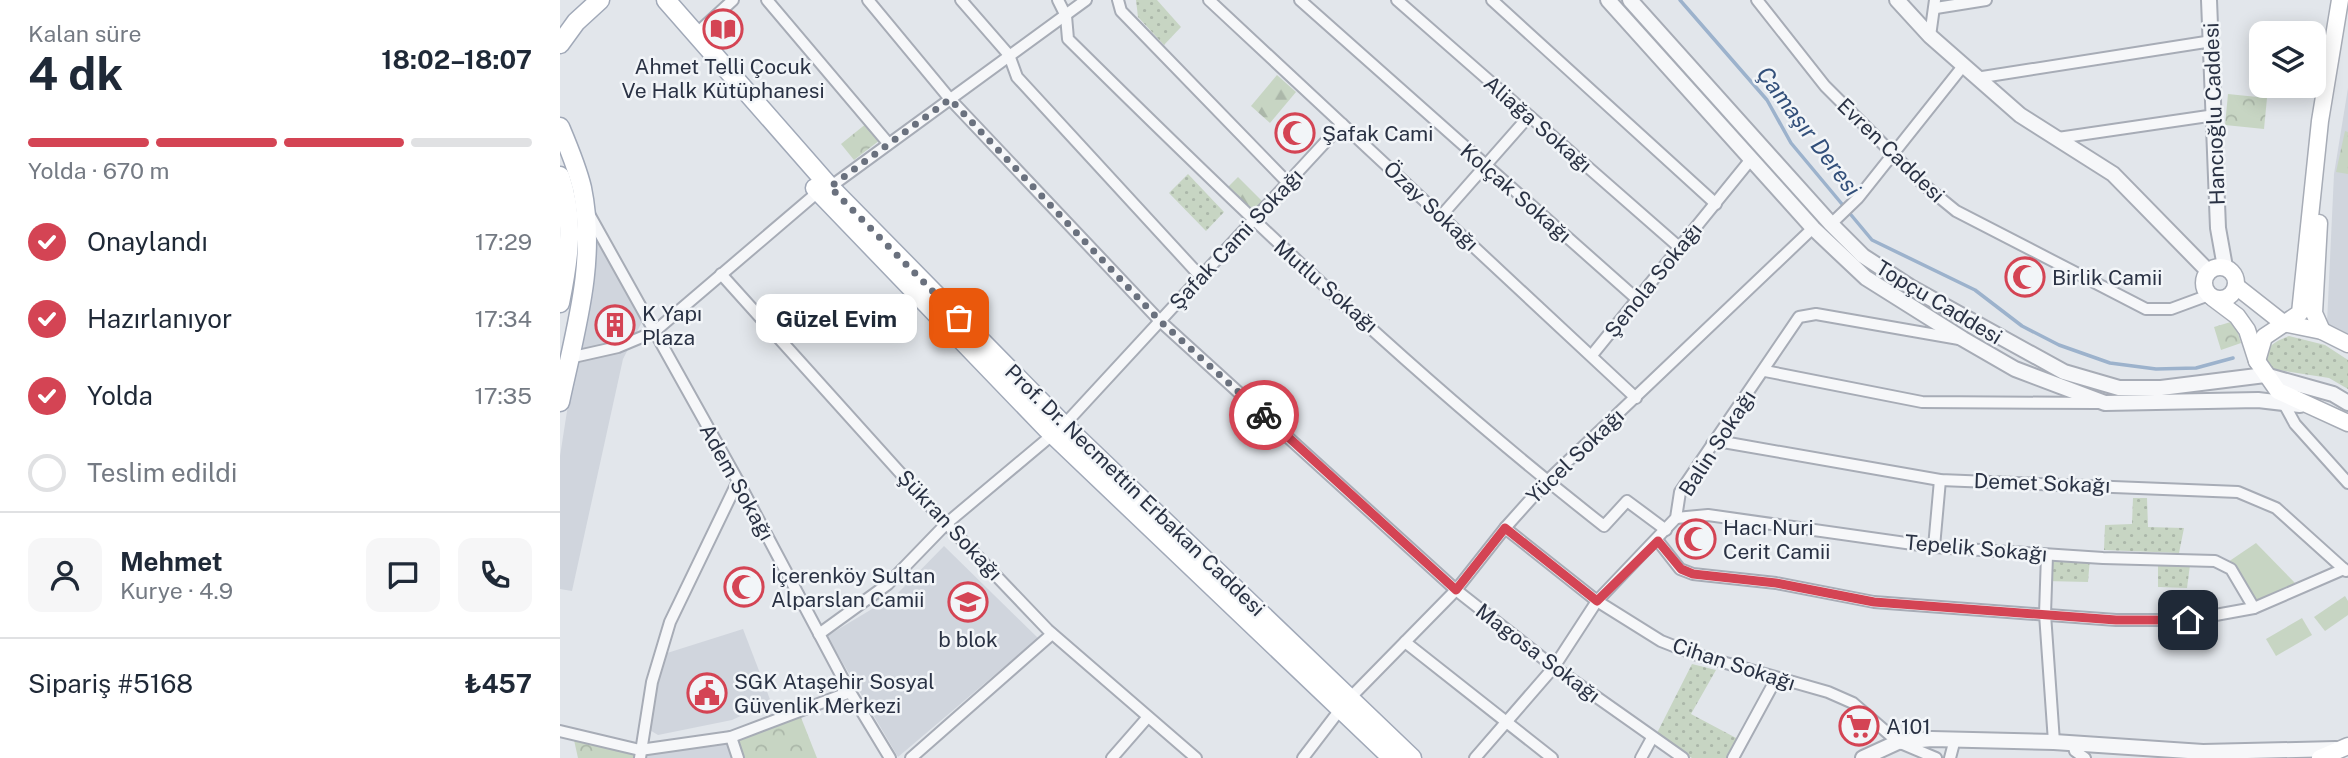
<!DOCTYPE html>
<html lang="tr">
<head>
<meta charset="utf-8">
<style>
  :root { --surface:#fff; --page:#f6f6f7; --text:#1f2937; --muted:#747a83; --line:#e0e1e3; --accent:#d44454 }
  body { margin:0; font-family:"Public Sans",sans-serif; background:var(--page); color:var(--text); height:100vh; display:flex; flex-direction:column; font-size:26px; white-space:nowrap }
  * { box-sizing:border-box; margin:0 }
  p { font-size:23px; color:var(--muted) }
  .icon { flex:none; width:38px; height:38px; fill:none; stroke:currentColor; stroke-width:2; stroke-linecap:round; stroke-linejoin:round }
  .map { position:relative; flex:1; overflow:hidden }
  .drawer { display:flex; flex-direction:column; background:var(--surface); width:560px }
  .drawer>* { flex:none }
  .fabs { position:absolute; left:1689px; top:21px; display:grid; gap:14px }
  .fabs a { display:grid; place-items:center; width:77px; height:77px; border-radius:14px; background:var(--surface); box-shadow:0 4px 18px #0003; font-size:35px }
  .pin { position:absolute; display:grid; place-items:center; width:60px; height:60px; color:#fff; margin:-30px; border-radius:14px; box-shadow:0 4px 10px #0006 }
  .courier { position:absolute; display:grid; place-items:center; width:70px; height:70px; margin:-35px; border:5px solid #d44454; border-radius:50%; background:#fff; color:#222; box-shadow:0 2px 9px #0007 }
  .bubble { position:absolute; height:49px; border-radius:14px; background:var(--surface); box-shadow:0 4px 18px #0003; font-size:23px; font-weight:700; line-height:49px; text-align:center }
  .overview em { font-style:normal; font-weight:700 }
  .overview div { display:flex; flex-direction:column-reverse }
  .overview { display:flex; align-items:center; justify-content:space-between; height:119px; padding:0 28px }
  h1 { font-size:46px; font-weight:700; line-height:52px }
  .bar { display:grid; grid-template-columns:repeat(4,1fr); gap:10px 7px; align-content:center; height:84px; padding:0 28px }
  .bar i { height:9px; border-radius:5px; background:var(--line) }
  .bar .on { background:var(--accent) }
  .bar p { grid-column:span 4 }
  .line { display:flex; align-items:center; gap:18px; padding:0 28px; border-top:2px solid var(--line) }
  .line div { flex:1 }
  .round { display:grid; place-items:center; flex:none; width:74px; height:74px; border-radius:14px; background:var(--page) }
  ol { padding:0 28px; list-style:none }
  li { display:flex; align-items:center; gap:21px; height:77px }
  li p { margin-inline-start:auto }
  li .icon { padding:7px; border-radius:50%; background:var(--accent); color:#fff; stroke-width:4 }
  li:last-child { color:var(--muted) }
  li i { width:38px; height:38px; border:4px solid var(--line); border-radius:50% }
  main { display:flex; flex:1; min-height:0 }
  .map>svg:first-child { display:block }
</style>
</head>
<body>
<main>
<section class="drawer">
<div class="overview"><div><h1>4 dk</h1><p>Kalan süre</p></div><em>18:02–18:07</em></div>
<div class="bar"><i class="on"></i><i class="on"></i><i class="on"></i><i></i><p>Yolda · 670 m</p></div>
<ol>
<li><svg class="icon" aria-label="check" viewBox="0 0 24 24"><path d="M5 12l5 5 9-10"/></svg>Onaylandı<p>17:29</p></li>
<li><svg class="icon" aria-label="check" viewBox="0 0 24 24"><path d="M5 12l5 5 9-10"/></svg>Hazırlanıyor<p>17:34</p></li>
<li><svg class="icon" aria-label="check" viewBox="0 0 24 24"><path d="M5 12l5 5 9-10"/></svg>Yolda<p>17:35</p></li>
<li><i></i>Teslim edildi</li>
</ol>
<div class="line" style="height:126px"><a class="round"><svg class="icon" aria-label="person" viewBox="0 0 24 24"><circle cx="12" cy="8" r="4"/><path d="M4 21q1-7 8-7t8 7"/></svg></a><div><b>Mehmet</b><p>Kurye · 4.9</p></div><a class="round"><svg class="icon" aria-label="chat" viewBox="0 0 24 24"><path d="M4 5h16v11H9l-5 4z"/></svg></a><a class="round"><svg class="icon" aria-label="phone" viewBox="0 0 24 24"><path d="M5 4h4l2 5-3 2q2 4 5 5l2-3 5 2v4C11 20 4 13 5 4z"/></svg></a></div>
<div class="line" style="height:91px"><div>Sipariş #5168</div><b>₺457</b></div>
</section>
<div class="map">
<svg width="1788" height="758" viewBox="0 0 1788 758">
  <defs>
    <pattern id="grass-dots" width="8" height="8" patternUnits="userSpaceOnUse" patternTransform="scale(1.75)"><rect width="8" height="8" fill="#c7d5c3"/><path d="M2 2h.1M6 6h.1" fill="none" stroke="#abb7a9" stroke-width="1.8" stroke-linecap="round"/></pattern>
    <pattern id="forest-firs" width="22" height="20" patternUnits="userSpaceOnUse" patternTransform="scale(1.75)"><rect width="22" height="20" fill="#c7d5c3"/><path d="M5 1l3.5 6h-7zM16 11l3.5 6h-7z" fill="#abb7a9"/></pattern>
    <pattern id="park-crowns" width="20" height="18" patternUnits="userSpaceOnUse" patternTransform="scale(1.75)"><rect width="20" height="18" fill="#c7d5c3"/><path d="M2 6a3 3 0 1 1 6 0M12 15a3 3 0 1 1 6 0" fill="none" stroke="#abb7a9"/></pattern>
  </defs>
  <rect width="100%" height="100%" fill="#e2e6eb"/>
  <!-- built -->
  <g fill="#d0d5dd">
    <polygon points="1788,88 1788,336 1767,323 1774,174"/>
    <polygon points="35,232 84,318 63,359 12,591 0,589 0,456"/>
    <polygon points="384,546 478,638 338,757 267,636 337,594"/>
    <polygon points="183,629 211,702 172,720 98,735 88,729 104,654"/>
    <polygon points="166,742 172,758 85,758 85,753"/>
  </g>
  <!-- grass -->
  <g fill="url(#grass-dots)">
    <polygon points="576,0 597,0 621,27 604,45 578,17"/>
    <polygon points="628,174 664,212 646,231 609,193"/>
    <path d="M1729,336l36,9 23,15v29l-19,-11 -57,-9 -8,-5c2,-18 9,-22 25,-28z"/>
    <polygon points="1573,498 1587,498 1588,527 1624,528 1619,553 1544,550 1545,525 1572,524"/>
    <polygon points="1487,555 1530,558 1528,582 1485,581"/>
    <polygon points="1598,564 1630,565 1627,588 1598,587"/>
    <polygon points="1132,664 1156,670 1131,714 1178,739 1168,758 1132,758 1096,735"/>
  </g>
  <!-- forest -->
  <g fill="url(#forest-firs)">
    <polygon points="717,75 736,92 710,123 691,106"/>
    <polygon points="678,177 704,203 691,215 665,190"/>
  </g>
  <!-- park -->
  <g fill="url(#park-crowns)">
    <polygon points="1668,94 1707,98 1704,129 1665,125"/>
    <polygon points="307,123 320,140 294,160 281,144"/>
    <polygon points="1785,131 1788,132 1788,174 1776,172"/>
    <polygon points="1674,321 1681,343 1661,350 1654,327"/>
    <polygon points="240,715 257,758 183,758 177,740"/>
    <polygon points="14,740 76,749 76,758 18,758"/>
  </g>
  <!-- garden -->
  <g fill="#c7d5c3">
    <polygon points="1696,543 1735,583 1696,601 1668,562"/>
    <polygon points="1785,596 1788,601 1788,615 1765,631 1754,617"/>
    <polygon points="1742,618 1752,635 1716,656 1706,639"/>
  </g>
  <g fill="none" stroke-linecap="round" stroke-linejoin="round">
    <!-- stream -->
    <polyline stroke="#9cb2cc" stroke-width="3.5" points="1120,0 1207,100 1231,143 1312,240 1415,290 1462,326 1499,345 1550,363 1596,369 1636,368 1673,358"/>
    <!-- minor casing -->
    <g stroke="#a7acb6" stroke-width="14">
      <g id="minor">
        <polyline points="207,0 328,143"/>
        <polyline points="308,0 390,99 600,321 896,590 994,667 1123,758"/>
        <polyline points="401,0 449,55 457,77 641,277"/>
        <path d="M498,0l8,16 2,23c171,169 346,338 536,487l23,-25 39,29"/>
        <polyline points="558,0 561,11 728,183"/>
        <polyline points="649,0 1076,398"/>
        <polyline points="740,0 1078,300"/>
        <polyline points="837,0 1119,247"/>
        <polyline points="932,0 1156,204"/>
        <polyline points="1197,0 1265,86 1363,184 1396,211 1586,309 1611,309 1649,295"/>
        <polyline points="1376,8 1426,0"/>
        <polyline points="136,34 173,0"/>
        <polyline points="1370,36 1375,0"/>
        <polyline points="1416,78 1652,41"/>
        <polyline points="1498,138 1655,115"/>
        <polyline points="270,187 526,0"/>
        <polyline points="29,214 178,481 290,692 330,758"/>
        <polyline points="881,216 969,116"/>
        <polyline points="1271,224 1298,198 1403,66"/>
        <polyline points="161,274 379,516 488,630 636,758"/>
        <polyline points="1032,355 1192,158"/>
        <polyline points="9,358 58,347 94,332 258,192"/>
        <polyline points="1205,371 1362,402 1538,403"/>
        <polyline points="1723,402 1735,424 1788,483"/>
        <polyline points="1152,444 1163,442 1380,480 1678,492 1716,508 1786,571"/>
        <polyline points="1116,518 1148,515 1374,547 1543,558 1655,561 1671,569 1694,608"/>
        <polyline points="945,528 1037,601 1101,641 1134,654 1268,692 1293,703 1338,742 1376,758"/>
        <polyline points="1098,541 1120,569 1133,574 1216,583 1314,602 1556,620 1628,620 1694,608 1784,569"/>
        <polyline points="1374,547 1380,480"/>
        <polyline points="1487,555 1485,614 1494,742"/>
        <polyline points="259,634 328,584 386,524 504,425 782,124"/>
        <polyline points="845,642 992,758"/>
        <polyline points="791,697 896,590 945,528 987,481 1253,228"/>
        <polyline points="0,731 80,750 171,737 290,692"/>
        <polyline points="171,737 178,758"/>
        <polyline points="1513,743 1515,751 1525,758"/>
        <polyline points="80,758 92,682 110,622 178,481"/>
        <polyline points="351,758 492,634"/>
        <polyline points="552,758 587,718"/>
        <polyline points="743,758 782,707"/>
        <polyline points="915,758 994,667 1037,601 1116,518 1120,492 1239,317 1256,314 1399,339"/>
        <polyline points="1081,758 1092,738"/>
        <polyline points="1173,758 1216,679"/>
        <polyline points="1390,758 1395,739"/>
      </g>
    </g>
    <!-- tertiary casing -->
    <g stroke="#a7acb6" stroke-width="18">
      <g id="tertiary">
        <polyline points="1048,0 1253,228 1306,278 1403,339 1455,369 1545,403 1698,400 1740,405"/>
        <polyline points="1070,0 1271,224 1303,256 1352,288 1504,372 1559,388 1601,388 1705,375 1773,394 1788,403"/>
        <polyline points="1337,0 1370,36 1460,115 1553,174 1648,271"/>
        <polyline points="1649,0 1658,228 1665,267"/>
        <polyline points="1303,758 1338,742 1372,739 1494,742 1643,752 1776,749"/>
      </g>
    </g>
    <!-- secondary casing -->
    <g stroke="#a7acb6" stroke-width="19">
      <g id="secondary">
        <polyline points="1759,223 1754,313 1762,331"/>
        <circle cx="1660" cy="283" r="16"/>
        <polyline points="1676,286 1723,323 1762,331 1788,344"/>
        <polyline points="1653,298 1677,316 1687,330 1697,361 1718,391 1788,423"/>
        <polyline points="1697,361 1704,337 1740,313 1760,121 1780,0"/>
        <polyline points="1760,758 1788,746"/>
      </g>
    </g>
    <!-- primary casing -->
    <g stroke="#a1a9b8" stroke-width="21">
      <g id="primary">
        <polyline points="106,0 270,187 504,425 852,758"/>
        <polyline points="0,44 16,22 40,0"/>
        <path d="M0,127c8,19 17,40 22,61 15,73 -7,143 -22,214"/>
        <path d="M0,176c15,44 9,83 0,127"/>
        <polyline points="255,188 486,428 832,758"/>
      </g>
    </g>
    <!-- minor -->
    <use href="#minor" stroke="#f6f7f9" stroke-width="10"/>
    <!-- tertiary -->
    <use href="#tertiary" stroke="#f6f7f9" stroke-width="14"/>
    <!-- secondary -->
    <use href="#secondary" stroke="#fff" stroke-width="16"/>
    <!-- primary -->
    <use href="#primary" stroke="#fff" stroke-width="18"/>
  </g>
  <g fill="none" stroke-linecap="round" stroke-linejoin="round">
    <!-- done -->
    <polyline stroke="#6a717e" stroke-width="7" stroke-dasharray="0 12.6" points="399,318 270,187 390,99 600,321 704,415"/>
    <!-- route -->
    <polyline stroke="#d44454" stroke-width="9" points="704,415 896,590 945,528 1037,601 1098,541 1121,569 1133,574 1216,583 1314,602 1556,620 1628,620"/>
  </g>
  <!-- icons -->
  <defs>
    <g id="library-ring" transform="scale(2.0125)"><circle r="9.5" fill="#f2f5f8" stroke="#d44454" stroke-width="1.5"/><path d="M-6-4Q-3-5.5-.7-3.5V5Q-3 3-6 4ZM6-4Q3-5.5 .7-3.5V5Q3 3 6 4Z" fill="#d44454"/></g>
    <g id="mosque-ring" transform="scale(2.0125)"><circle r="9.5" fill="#f2f5f8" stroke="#d44454" stroke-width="1.5"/><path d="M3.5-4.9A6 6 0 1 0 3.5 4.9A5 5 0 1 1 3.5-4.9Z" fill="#d44454"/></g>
    <g id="building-ring" transform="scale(2.0125)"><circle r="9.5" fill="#f2f5f8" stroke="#d44454" stroke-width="1.5"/><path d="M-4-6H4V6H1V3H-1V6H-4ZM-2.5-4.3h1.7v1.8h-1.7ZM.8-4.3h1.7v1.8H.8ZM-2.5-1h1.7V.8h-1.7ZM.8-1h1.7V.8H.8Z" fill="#d44454"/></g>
    <g id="school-ring" transform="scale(2.0125)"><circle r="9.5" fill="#f2f5f8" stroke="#d44454" stroke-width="1.5"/><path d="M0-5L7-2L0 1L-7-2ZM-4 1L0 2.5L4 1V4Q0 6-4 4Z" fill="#d44454"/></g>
    <g id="civic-ring" transform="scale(2.0125)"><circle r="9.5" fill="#f2f5f8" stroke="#d44454" stroke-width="1.5"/><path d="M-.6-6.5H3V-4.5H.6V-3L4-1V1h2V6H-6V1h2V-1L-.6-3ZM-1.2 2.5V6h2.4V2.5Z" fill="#d44454"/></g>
    <g id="supermarket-ring" transform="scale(2.0125)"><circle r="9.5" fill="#f2f5f8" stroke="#d44454" stroke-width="1.5"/><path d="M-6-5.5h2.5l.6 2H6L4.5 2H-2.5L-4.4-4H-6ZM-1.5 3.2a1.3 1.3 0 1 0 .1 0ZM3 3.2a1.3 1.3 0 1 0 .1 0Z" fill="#d44454"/></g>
  </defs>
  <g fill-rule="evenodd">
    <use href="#library-ring" x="163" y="29"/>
    <use href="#mosque-ring" x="735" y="133"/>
    <use href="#mosque-ring" x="1465" y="277"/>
    <use href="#building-ring" x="55" y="325"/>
    <use href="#mosque-ring" x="1136" y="539"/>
    <use href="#mosque-ring" x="184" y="587"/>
    <use href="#school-ring" x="408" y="602"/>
    <use href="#civic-ring" x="147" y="693"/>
    <use href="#supermarket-ring" x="1299" y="726"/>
  </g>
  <g text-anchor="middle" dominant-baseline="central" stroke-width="5" stroke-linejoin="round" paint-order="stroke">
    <!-- poi labels -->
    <g font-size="21" fill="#2a3244" stroke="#f2f5f8" text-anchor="start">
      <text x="163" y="66" text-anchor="middle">Ahmet Telli Çocuk<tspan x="163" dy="24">Ve Halk Kütüphanesi</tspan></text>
      <text x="762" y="133">Şafak Cami</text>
      <text x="1492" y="277">Birlik Camii</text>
      <text x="82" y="313">K Yapı<tspan x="82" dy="24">Plaza</tspan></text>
      <text x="1163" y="527">Hacı Nuri<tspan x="1163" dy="24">Cerit Camii</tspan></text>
      <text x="211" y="575">İçerenköy Sultan<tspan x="211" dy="24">Alparslan Camii</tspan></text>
      <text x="408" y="639" text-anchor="middle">b blok</text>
      <text x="174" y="681">SGK Ataşehir Sosyal<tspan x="174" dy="24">Güvenlik Merkezi</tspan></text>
      <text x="1326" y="726">A101</text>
    </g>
    <!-- street labels -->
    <g font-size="21" fill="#2a3244" stroke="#f2f5f8">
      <text transform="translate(1654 114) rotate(-92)">Hancıoğlu Caddesi</text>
      <text transform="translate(978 124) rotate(41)">Aliağa Sokağı</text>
      <text transform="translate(1331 150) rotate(44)">Evren Caddesi</text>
      <text transform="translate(956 193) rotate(41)">Kolçak Sokağı</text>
      <text transform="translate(871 206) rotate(43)">Özay Sokağı</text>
      <text transform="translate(676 239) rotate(-47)">Şafak Cami Sokağı</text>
      <text transform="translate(1093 280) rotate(-51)">Şenola Sokağı</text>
      <text transform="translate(766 286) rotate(41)">Mutlu Sokağı</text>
      <text transform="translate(1379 302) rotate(31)">Topçu Caddesi</text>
      <text transform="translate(1157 443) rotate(-57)">Balin Sokağı</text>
      <text transform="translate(1015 456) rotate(-44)">Yücel Sokağı</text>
      <text transform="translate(177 482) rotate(61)">Adem Sokağı</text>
      <text transform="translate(1482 483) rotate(2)">Demet Sokağı</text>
      <text transform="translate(575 490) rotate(44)">Prof. Dr. Necmettin Erbakan Caddesi</text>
      <text transform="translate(390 525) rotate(47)">Şükran Sokağı</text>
      <text transform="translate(1416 548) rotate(5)">Tepelik Sokağı</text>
      <text transform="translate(978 653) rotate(37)">Magosa Sokağı</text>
      <text transform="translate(1174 664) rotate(18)">Cihan Sokağı</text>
    </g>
    <!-- water labels -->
    <g font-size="23" font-style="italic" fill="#324f7a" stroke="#f2f5f8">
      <text transform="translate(1249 131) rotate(53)">Çamaşır Deresi</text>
    </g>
  </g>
</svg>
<div class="fabs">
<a><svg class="icon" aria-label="layers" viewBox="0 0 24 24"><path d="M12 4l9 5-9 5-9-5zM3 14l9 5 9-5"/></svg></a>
</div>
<div class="pin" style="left:399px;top:318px;background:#ea580c"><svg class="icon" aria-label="bag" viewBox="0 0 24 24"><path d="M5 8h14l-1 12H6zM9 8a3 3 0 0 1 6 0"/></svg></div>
<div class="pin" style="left:1628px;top:620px;background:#1f2937"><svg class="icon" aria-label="home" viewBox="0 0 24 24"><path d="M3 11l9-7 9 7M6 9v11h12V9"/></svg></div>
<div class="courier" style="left:704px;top:415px"><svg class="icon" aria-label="bike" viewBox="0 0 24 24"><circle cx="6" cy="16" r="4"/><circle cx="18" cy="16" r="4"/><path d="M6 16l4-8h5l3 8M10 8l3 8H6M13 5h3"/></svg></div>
<div class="bubble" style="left:196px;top:294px;width:161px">Güzel Evim</div>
</div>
</main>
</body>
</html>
